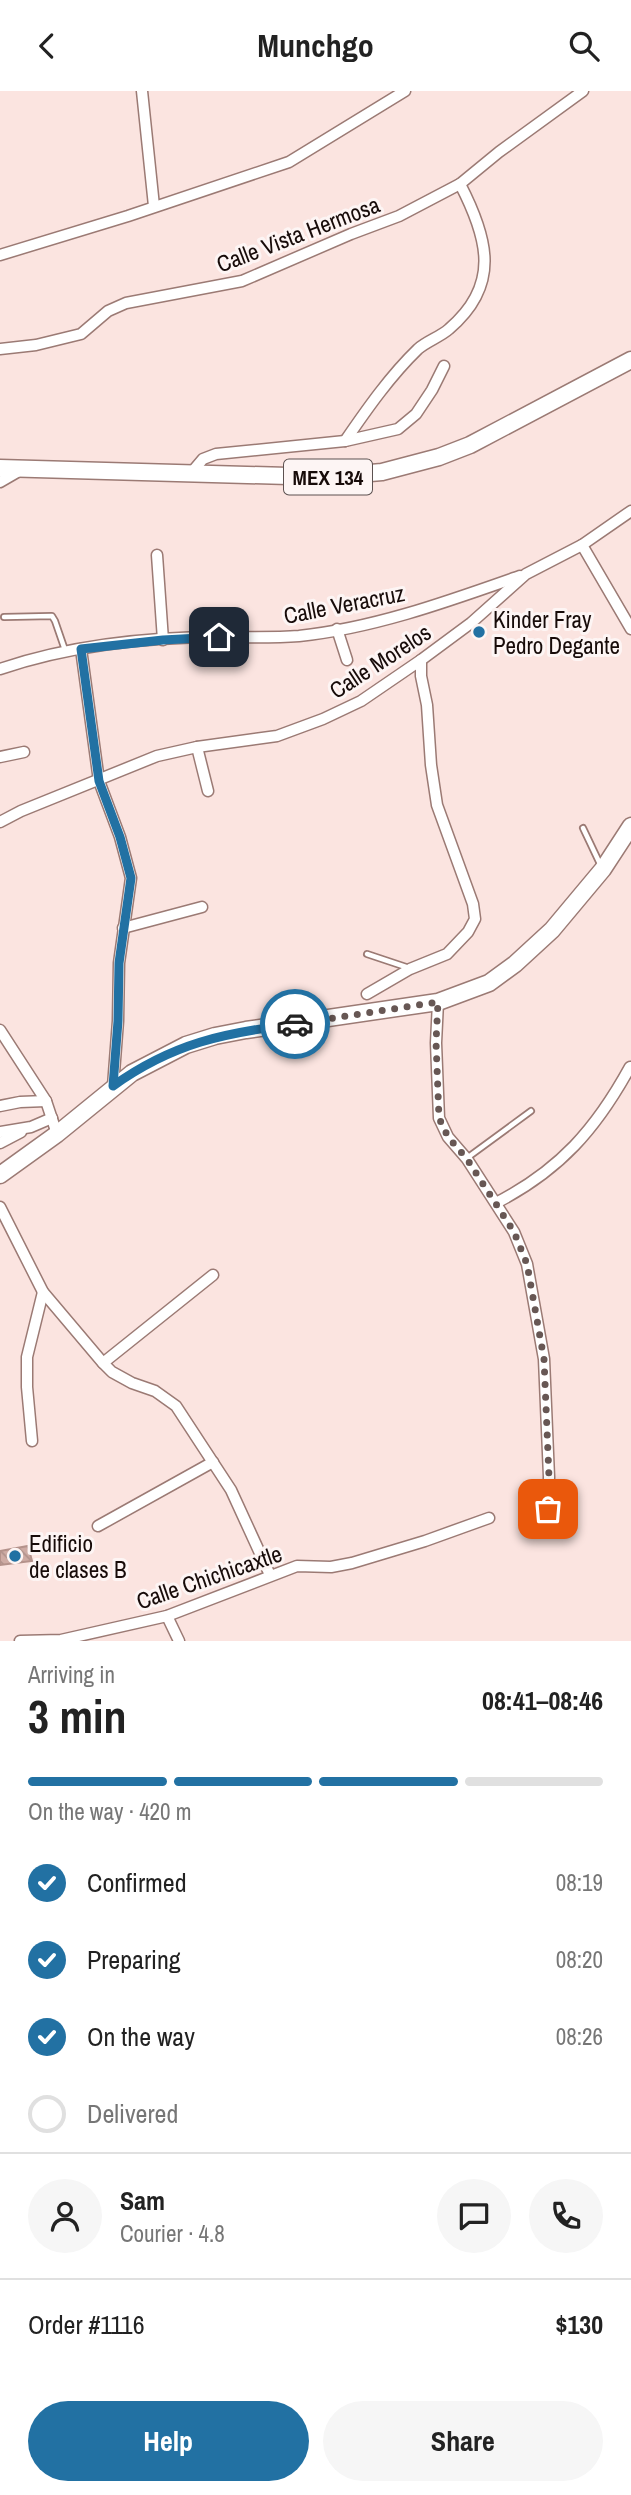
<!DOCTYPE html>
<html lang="en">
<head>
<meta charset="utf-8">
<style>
  :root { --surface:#fff; --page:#f6f6f6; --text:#222; --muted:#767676; --line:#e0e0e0; --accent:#2271a3 }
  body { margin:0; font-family:"Archivo Narrow",sans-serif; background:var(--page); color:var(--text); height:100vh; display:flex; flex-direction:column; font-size:26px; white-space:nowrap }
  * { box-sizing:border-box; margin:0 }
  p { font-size:23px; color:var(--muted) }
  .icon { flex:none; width:38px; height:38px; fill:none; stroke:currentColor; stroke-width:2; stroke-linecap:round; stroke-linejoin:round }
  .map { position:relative; height:1550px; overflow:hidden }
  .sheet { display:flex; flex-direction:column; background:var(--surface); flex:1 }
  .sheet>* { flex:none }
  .pin { position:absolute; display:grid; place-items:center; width:60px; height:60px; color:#fff; margin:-30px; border-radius:14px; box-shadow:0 4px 10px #0006 }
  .courier { position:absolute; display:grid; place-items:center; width:70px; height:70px; margin:-35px; border:5px solid #2271a3; border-radius:50%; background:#fff; color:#222; box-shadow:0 2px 9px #0007 }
  .summary em { font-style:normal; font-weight:700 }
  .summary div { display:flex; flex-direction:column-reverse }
  .summary { display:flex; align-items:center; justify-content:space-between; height:119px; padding:0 28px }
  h1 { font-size:46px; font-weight:700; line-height:52px }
  .bar { display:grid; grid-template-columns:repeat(4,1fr); gap:10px 7px; align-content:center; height:84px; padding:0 28px }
  .bar i { height:9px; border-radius:5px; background:var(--line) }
  .bar .active { background:var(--accent) }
  .bar p { grid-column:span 4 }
  .line { display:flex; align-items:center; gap:18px; padding:0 28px; border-top:2px solid var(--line) }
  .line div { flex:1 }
  .round { display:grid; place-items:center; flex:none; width:74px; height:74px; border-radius:37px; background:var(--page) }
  ol { padding:0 28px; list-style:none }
  li { display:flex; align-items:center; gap:21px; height:77px }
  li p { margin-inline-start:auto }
  li .icon { padding:7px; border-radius:50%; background:var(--accent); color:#fff; stroke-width:4 }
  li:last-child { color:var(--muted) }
  li i { width:38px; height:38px; border:4px solid var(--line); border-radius:50% }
  .cta { display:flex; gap:14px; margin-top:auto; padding:14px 28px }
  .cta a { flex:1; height:80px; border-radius:42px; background:var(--accent); color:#fff; font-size:28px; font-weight:700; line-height:80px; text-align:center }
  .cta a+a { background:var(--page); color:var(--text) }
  header { display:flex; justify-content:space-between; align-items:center; height:91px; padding:0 28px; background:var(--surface); font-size:32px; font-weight:700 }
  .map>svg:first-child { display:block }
</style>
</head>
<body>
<header><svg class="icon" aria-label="back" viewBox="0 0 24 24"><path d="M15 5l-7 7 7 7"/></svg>Munchgo<svg class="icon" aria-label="search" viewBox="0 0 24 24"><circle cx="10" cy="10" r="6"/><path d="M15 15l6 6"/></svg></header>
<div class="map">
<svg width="631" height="1550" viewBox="0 0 631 1550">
  <defs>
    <pattern id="building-back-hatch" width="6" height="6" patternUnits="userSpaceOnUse" patternTransform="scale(1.75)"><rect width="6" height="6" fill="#ceaba4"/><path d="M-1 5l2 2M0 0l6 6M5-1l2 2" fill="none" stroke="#b0928c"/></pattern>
  </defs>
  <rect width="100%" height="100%" fill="#fbe4e0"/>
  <!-- building -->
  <polygon fill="url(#building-back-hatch)" stroke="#b4928b" stroke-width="2" points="28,1455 32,1470 0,1474 0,1460"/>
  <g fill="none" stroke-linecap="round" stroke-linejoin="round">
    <!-- service casing -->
    <g stroke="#9b7a74" stroke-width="8">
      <g id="service">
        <polyline points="4,526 52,525 55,530 65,559"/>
        <polyline points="583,737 601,775"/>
        <polyline points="367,863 409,877"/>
        <polyline points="467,1067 531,1020"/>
      </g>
    </g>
    <!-- minor casing -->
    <g stroke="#9b7a74" stroke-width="13">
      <g id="minor">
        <polyline points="142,0 154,115"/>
        <polyline points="0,164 128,125 289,71 405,0"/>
        <polyline points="0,258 36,254 81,243 108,220 126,212 242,190 351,143 399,125 460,93 499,61 583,0"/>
        <path d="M345,350c22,-32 45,-65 73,-92 9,-8 22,-12 31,-20 52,-44 39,-91 11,-145"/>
        <polyline points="192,381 203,368 216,363 345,350 398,338 416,323 432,299 444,275"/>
        <polyline points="0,391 19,380"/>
        <polyline points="582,454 631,538"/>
        <polyline points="157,464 163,549"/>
        <polyline points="337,538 347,569"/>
        <polyline points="81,558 99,690 120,746 131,787 119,872 118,930 113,995"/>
        <path d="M0,578c68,-23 147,-32 220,-32 27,0 53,1 79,-1 76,-8 150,-35 221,-60"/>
        <polyline points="197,656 208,700"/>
        <polyline points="0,666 24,661"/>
        <polyline points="0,731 21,720 157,665 197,656 277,645 323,628 361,610 421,569 471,532 526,483 582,454 631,420"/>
        <polyline points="123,837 202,816"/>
        <polyline points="367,903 410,878 447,863 468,841 475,828 473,813 437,714 431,674 427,614 421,585 421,569"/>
        <polyline points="438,911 436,952 439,1027 448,1046 467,1068 514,1141 527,1173 544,1268 549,1386 548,1418"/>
        <polyline points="0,939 46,1010 57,1043"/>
        <polyline points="0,1015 20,1011 46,1010"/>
        <polyline points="0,1041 31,1036 52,1027"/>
        <polyline points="0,1052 21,1041"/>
        <path d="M496,1112c64,-33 100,-74 134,-136"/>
        <polyline points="0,1116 43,1201 103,1272 112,1281 132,1292 155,1300 176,1315 231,1399 270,1484"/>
        <polyline points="103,1272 213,1184"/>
        <polyline points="32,1350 27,1296 27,1266 43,1201"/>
        <polyline points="98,1435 213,1371"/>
        <polyline points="167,1525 179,1550"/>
        <polyline points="20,1550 61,1549 167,1525 297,1475 331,1476 352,1472 425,1450 489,1427"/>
      </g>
    </g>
    <!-- primary casing -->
    <g stroke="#9b7a74" stroke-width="19">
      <g id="primary">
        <polyline points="0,377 323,386 382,381 439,366 470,354 631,269"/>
        <polyline points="0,1084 57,1043 132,982 186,954 215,945 246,939 438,911 489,892 515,873 552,839 603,778 631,735"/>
      </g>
    </g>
    <!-- service -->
    <use href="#service" stroke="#fff" stroke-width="4.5"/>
    <!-- minor -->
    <use href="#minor" stroke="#fff" stroke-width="10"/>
    <!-- primary -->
    <use href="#primary" stroke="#fff" stroke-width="16"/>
  </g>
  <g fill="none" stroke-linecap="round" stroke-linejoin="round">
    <!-- done -->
    <polyline stroke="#675754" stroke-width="7" stroke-dasharray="0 12.6" points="295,933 438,911 436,951 439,1027 448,1046 467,1068 514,1141 527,1173 544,1268 549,1386 548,1418"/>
    <!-- route -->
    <path stroke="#2271a3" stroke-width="9" d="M219,546l-56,3 -82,9 18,132 21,56 11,41 -12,85 -1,58 -5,65c60,-43 111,-53 182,-62"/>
  </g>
  <!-- markers -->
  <g fill="#2271a3" stroke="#fdf5f4" stroke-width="2.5">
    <circle cx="479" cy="541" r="7"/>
    <circle cx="15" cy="1465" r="7"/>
  </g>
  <g text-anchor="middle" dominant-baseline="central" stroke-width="6" stroke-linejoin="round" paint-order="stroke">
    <!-- shield labels -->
    <rect fill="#fdf5f4" stroke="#5c5150" stroke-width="2" x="284" y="368.5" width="88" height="35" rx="5"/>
    <g font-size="21" font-weight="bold" fill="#170b09">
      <text x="328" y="386">MEX 134</text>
    </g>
    <!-- street labels -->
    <g font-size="23" fill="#170b09" stroke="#fdf5f4">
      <text transform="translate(298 143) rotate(-21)">Calle Vista Hermosa</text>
      <text transform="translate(344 513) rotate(-11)">Calle Veracruz</text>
      <text transform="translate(380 570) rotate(-33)">Calle Morelos</text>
      <text transform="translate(209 1486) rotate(-19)">Calle Chichicaxtle</text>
    </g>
    <!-- poi labels -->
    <g font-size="23" fill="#170b09" stroke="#fdf5f4" text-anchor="start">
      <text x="493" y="528">Kinder Fray<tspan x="493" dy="26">Pedro Degante</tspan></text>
      <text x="29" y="1452">Edificio<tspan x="29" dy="26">de clases B</tspan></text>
    </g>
  </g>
</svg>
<div class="pin" style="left:548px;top:1418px;background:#ea580c"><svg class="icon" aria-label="bag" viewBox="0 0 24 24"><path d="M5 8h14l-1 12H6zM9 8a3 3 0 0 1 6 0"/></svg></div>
<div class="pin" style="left:219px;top:546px;background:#1f2937"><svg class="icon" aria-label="home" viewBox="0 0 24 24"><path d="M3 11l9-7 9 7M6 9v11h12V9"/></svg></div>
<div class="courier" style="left:295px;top:933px"><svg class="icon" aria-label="car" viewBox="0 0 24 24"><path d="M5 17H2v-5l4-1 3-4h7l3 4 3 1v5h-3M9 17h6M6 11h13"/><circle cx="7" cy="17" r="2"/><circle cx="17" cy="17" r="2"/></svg></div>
</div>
<section class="sheet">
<div class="summary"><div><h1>3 min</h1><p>Arriving in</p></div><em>08:41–08:46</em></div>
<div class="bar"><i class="active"></i><i class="active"></i><i class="active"></i><i></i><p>On the way · 420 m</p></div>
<ol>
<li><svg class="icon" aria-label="check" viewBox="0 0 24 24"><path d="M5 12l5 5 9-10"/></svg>Confirmed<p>08:19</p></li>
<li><svg class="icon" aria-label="check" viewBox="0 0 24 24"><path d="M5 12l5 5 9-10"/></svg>Preparing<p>08:20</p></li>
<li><svg class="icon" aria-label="check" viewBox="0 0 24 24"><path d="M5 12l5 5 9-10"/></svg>On the way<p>08:26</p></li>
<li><i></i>Delivered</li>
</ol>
<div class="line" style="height:126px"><a class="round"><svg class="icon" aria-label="person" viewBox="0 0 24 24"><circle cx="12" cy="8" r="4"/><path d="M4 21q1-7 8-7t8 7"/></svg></a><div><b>Sam</b><p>Courier · 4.8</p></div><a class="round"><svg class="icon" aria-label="chat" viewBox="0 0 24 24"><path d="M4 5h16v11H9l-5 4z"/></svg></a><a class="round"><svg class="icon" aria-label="phone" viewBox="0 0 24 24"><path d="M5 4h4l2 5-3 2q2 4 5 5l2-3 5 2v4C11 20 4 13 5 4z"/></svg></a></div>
<div class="line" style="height:91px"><div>Order #1116</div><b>$130</b></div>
<div class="cta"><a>Help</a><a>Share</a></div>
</section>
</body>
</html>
